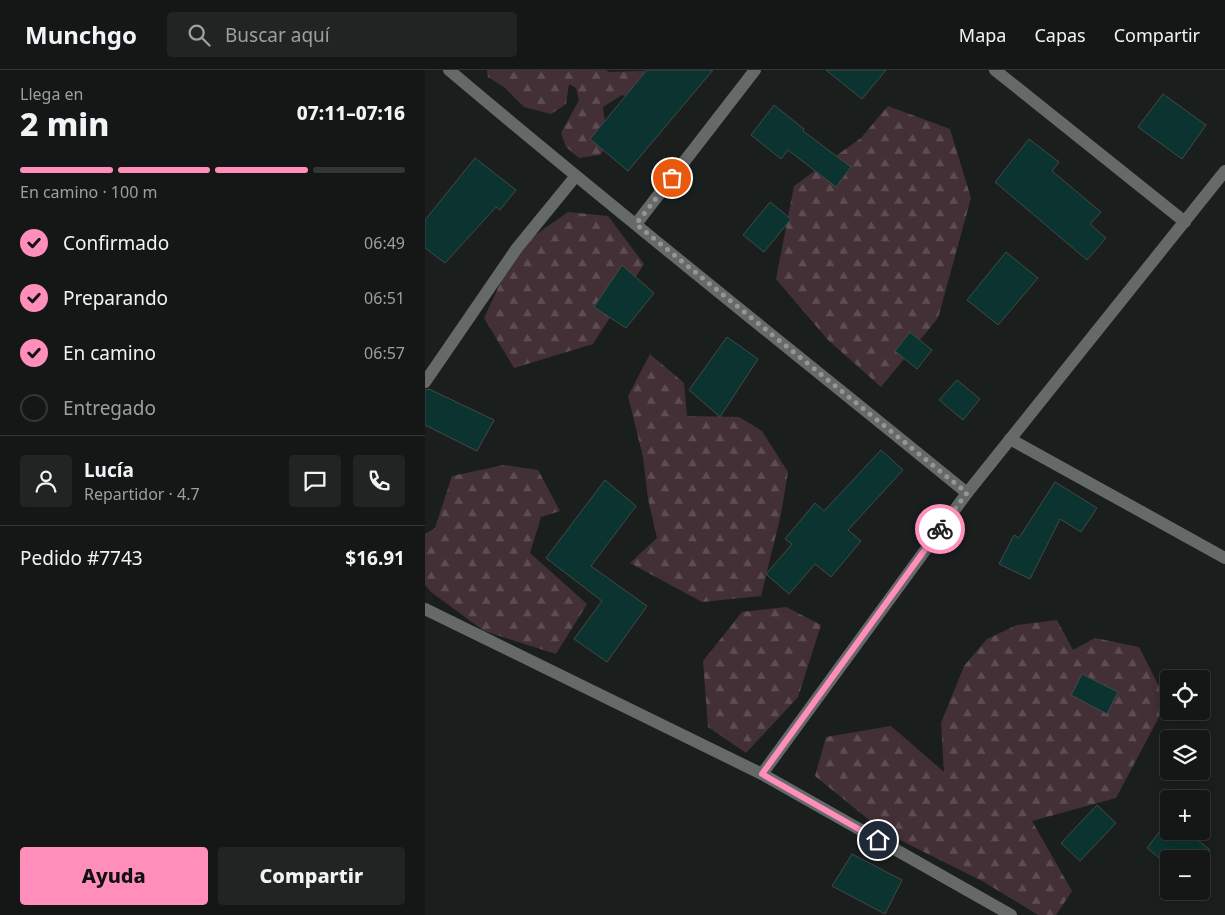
<!DOCTYPE html>
<html lang="es">
<head>
<meta charset="utf-8">
<style>
  :root { --surface:#141716; --page:#212423; --text:#f1f3f6; --muted:#9d9fa1; --line:#333635; --accent:#ff8ebb }
  body { margin:0; font-family:"Noto Sans",sans-serif; background:var(--page); color:var(--text); height:100vh; display:flex; flex-direction:column; font-size:19px; white-space:nowrap }
  * { box-sizing:border-box; margin:0 }
  p { font-size:16px; color:var(--muted) }
  .icon { flex:none; width:28px; height:28px; fill:none; stroke:currentColor; stroke-width:2; stroke-linecap:round; stroke-linejoin:round }
  .map { position:relative; flex:1; overflow:hidden }
  .drawer { display:flex; flex-direction:column; background:var(--surface); width:425px }
  .drawer>* { flex:none }
  .buttons { position:absolute; left:735px; top:600px; display:grid; gap:10px }
  .buttons a { display:grid; place-items:center; width:50px; height:50px; border-radius:5px; background:var(--surface); box-shadow:0 2px 12px #0003,0 0 0 1px var(--line); font-size:25px }
  .pin { position:absolute; display:grid; place-items:center; width:42px; height:42px; color:#fff; margin:-21px; border:2px solid #fff; border-radius:50%; box-shadow:0 1px 5px #0007 }
  .courier { position:absolute; display:grid; place-items:center; width:50px; height:50px; margin:-25px; border:4px solid #ff8ebb; border-radius:50%; background:#fff; color:#222; box-shadow:0 1px 6px #0007 }
  .summary em { font-style:normal; font-weight:800 }
  .summary div { display:flex; flex-direction:column-reverse }
  .summary { display:flex; align-items:center; justify-content:space-between; height:85px; padding:0 20px }
  h1 { font-size:32px; font-weight:800; line-height:38px }
  .bar { display:grid; grid-template-columns:repeat(4,1fr); gap:8px 5px; align-content:center; height:60px; padding:0 20px }
  .bar i { height:6px; border-radius:4px; background:var(--line) }
  .bar .current { background:var(--accent) }
  .bar p { grid-column:span 4 }
  .line { display:flex; align-items:center; gap:12px; padding:0 20px; border-top:1px solid var(--line) }
  .line div { flex:1 }
  .round { display:grid; place-items:center; flex:none; width:52px; height:52px; border-radius:5px; background:var(--page) }
  ol { padding:0 20px; list-style:none }
  li { display:flex; align-items:center; gap:15px; height:55px }
  li p { margin-inline-start:auto }
  li .icon { padding:5px; border-radius:50%; background:var(--accent); color:#111; stroke-width:4 }
  li:last-child { color:var(--muted) }
  li i { width:28px; height:28px; border:2px solid var(--line); border-radius:50% }
  .action { display:flex; gap:10px; margin-top:auto; padding:10px 20px }
  .action a { flex:1; height:58px; border-radius:5px; background:var(--accent); color:#111; font-size:20px; font-weight:800; line-height:58px; text-align:center }
  .action a+a { background:var(--page); color:var(--text) }
  header { display:flex; align-items:center; gap:30px; box-sizing:border-box; height:70px; padding:0 25px; background:var(--surface); border-bottom:1px solid var(--line) }
  header strong { font-size:24px }
  nav { display:flex; gap:28px; margin-inline-start:auto; font-size:18px }
  .search { width:350px; height:45px; background:var(--page); display:flex; align-items:center; gap:12px; box-sizing:border-box; padding:0 18px; border-radius:5px; color:var(--muted); font-size:19px }
  main { display:flex; flex:1; min-height:0 }
  .map>svg:first-child { display:block }
</style>
</head>
<body>
<header>
<strong>Munchgo</strong>
<div class="search"><svg class="icon" aria-label="search" viewBox="0 0 24 24"><circle cx="10" cy="10" r="6"/><path d="M15 15l6 6"/></svg>Buscar aquí</div>
<nav><a>Mapa</a><a>Capas</a><a>Compartir</a></nav>
</header>
<main>
<section class="drawer">
<div class="summary"><div><h1>2 min</h1><p>Llega en</p></div><em>07:11–07:16</em></div>
<div class="bar"><i class="current"></i><i class="current"></i><i class="current"></i><i></i><p>En camino · 100 m</p></div>
<ol>
<li><svg class="icon" aria-label="check" viewBox="0 0 24 24"><path d="M5 12l5 5 9-10"/></svg>Confirmado<p>06:49</p></li>
<li><svg class="icon" aria-label="check" viewBox="0 0 24 24"><path d="M5 12l5 5 9-10"/></svg>Preparando<p>06:51</p></li>
<li><svg class="icon" aria-label="check" viewBox="0 0 24 24"><path d="M5 12l5 5 9-10"/></svg>En camino<p>06:57</p></li>
<li><i></i>Entregado</li>
</ol>
<div class="line" style="height:90px"><a class="round"><svg class="icon" aria-label="person" viewBox="0 0 24 24"><circle cx="12" cy="8" r="4"/><path d="M4 21q1-7 8-7t8 7"/></svg></a><div><b>Lucía</b><p>Repartidor · 4.7</p></div><a class="round"><svg class="icon" aria-label="chat" viewBox="0 0 24 24"><path d="M4 5h16v11H9l-5 4z"/></svg></a><a class="round"><svg class="icon" aria-label="phone" viewBox="0 0 24 24"><path d="M5 4h4l2 5-3 2q2 4 5 5l2-3 5 2v4C11 20 4 13 5 4z"/></svg></a></div>
<div class="line" style="height:65px"><div>Pedido #7743</div><b>$16.91</b></div>
<div class="action"><a>Ayuda</a><a>Compartir</a></div>
</section>
<div class="map">
<svg width="800" height="845" viewBox="0 0 800 845">
  <defs>
    <pattern id="forest-firs" width="22" height="20" patternUnits="userSpaceOnUse" patternTransform="scale(1.25)"><rect width="22" height="20" fill="#433036"/><path d="M5 1l3.5 6h-7zM16 11l3.5 6h-7z" fill="#5d4d52"/></pattern>
  </defs>
  <rect width="100%" height="100%" fill="#1a1f1e"/>
  <!-- forest -->
  <g fill="url(#forest-firs)">
    <path d="M62,0h119l3,2 60,-2 -23,33 -24,-8 -19,12c0,10 8,29 5,37 -2,4 -6,8 -8,11l-21,3 -13,-11 -5,-14 18,-33 -3,-12 -7,-4 -3,20 -15,10 -27,-7 -20,-20 -16,-10z"/>
    <polygon points="463,36 525,59 546,128 513,248 456,317 403,270 351,209 369,116 436,68"/>
    <polygon points="143,142 183,146 219,194 168,274 89,298 59,248 92,178"/>
    <polygon points="225,284 259,313 262,346 314,347 337,361 363,402 356,444 336,526 277,532 205,493 232,468 223,429 218,387 203,326"/>
    <polygon points="79,395 113,400 135,441 116,447 105,483 162,534 131,584 59,561 6,522 0,515 0,464 10,458 27,406"/>
    <polygon points="361,537 396,555 373,627 321,683 283,657 278,591 317,542"/>
    <polygon points="632,550 648,580 670,568 714,577 742,632 691,728 607,751 647,821 631,845 613,845 559,812 459,762 390,706 401,667 466,656 519,702 516,653 539,596 562,569 592,555"/>
  </g>
  <!-- building -->
  <g fill="#0b3430" stroke="#444948">
    <polygon points="222,0 288,0 203,101 165,69"/>
    <polygon points="401,0 461,0 437,29"/>
    <polygon points="738,24 781,55 757,89 713,57"/>
    <polygon points="349,35 379,59 378,61 426,97 411,117 363,80 356,89 326,65"/>
    <polygon points="604,69 634,92 627,101 676,142 665,154 681,168 662,190 570,112"/>
    <polygon points="50,88 91,120 75,140 71,137 20,193 0,178 0,150"/>
    <polygon points="345,132 366,149 339,182 318,165"/>
    <polygon points="581,182 613,208 573,255 542,230"/>
    <polygon points="197,195 229,223 201,258 169,237"/>
    <polygon points="485,262 507,280 492,299 470,281"/>
    <polygon points="302,267 333,289 295,347 264,320"/>
    <polygon points="532,310 555,329 538,350 514,330"/>
    <polygon points="4,319 69,350 52,381 0,355 0,320"/>
    <polygon points="456,380 478,400 423,460 436,471 406,507 390,494 364,524 341,504 367,474 360,469 390,433 399,441"/>
    <polygon points="180,410 211,436 166,496 222,536 182,592 149,569 177,531 121,488"/>
    <polygon points="630,412 672,438 656,462 635,449 605,509 574,494 589,465 594,468"/>
    <polygon points="657,604 693,622 682,644 646,625"/>
    <polygon points="672,735 691,753 655,791 636,773"/>
    <polygon points="735,761 762,761 785,780 776,790 744,789 744,796 722,778"/>
    <polygon points="427,784 477,810 460,844 407,816"/>
  </g>
  <g fill="none" stroke-linecap="round" stroke-linejoin="round">
    <!-- street -->
    <g stroke="#656a69" stroke-width="12">
      <path d="M24,0c170,144 345,282 518,423"/>
      <polyline points="570,0 760,152"/>
      <polyline points="211,154 330,0"/>
      <polyline points="0,312 92,178 150,107"/>
      <polyline points="585,369 800,488"/>
      <polyline points="0,539 337,704 586,845"/>
      <polyline points="337,704 542,423 800,101"/>
    </g>
  </g>
  <g fill="none" stroke-linecap="round" stroke-linejoin="round">
    <!-- done -->
    <polyline stroke="#929695" stroke-width="5" stroke-dasharray="0 9" points="247,108 211,154 542,423 515,459"/>
    <!-- route -->
    <polyline stroke="#ff8ebb" stroke-width="6" points="453,770 337,704 515,459"/>
  </g>
</svg>
<div class="buttons">
<a><svg class="icon" aria-label="locate" viewBox="0 0 24 24"><circle cx="12" cy="12" r="6"/><path d="M12 2v4M12 18v4M2 12h4M18 12h4"/></svg></a>
<a><svg class="icon" aria-label="layers" viewBox="0 0 24 24"><path d="M12 4l9 5-9 5-9-5zM3 14l9 5 9-5"/></svg></a>
<a>+</a>
<a>−</a>
</div>
<div class="pin" style="left:247px;top:108px;background:#ea580c"><svg class="icon" aria-label="bag" viewBox="0 0 24 24"><path d="M5 8h14l-1 12H6zM9 8a3 3 0 0 1 6 0"/></svg></div>
<div class="pin" style="left:453px;top:770px;background:#1f2937"><svg class="icon" aria-label="home" viewBox="0 0 24 24"><path d="M3 11l9-7 9 7M6 9v11h12V9"/></svg></div>
<div class="courier" style="left:515px;top:459px"><svg class="icon" aria-label="bike" viewBox="0 0 24 24"><circle cx="6" cy="16" r="4"/><circle cx="18" cy="16" r="4"/><path d="M6 16l4-8h5l3 8M10 8l3 8H6M13 5h3"/></svg></div>
</div>
</main>
</body>
</html>
